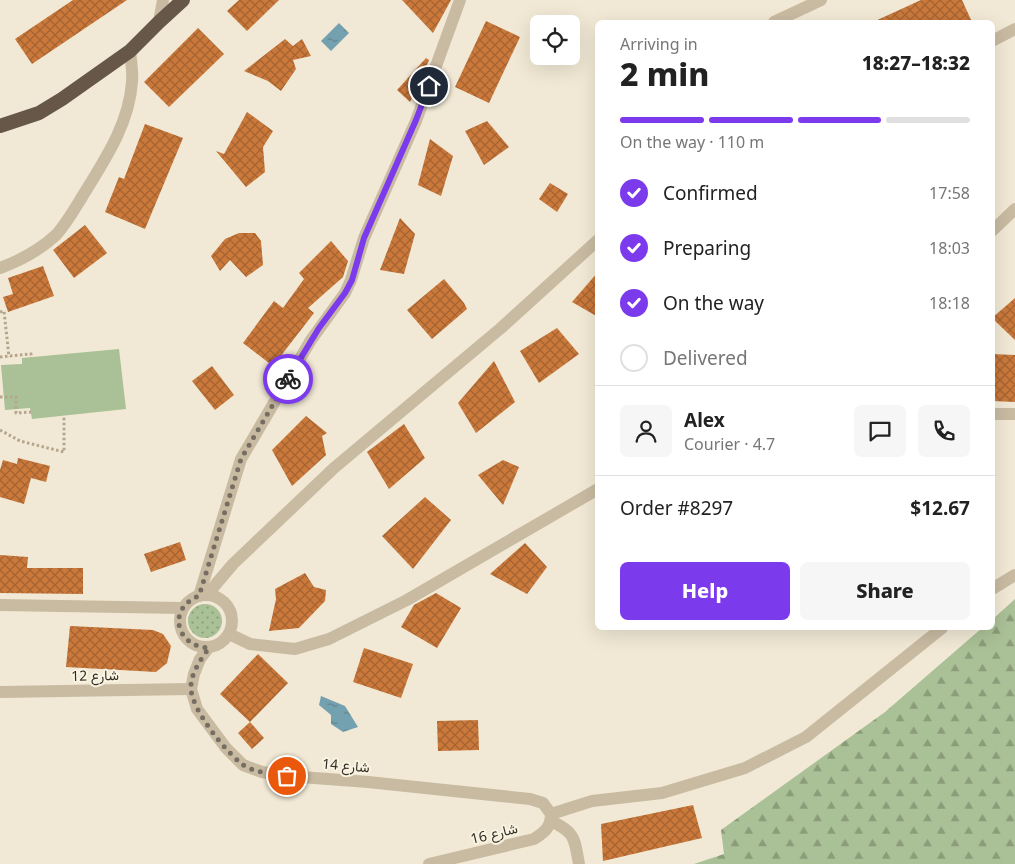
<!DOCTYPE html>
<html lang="en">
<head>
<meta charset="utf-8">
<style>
  :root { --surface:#fff; --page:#f6f6f6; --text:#222; --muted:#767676; --line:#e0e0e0; --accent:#7c3aed }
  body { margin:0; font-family:"Noto Sans",Vazirmatn,sans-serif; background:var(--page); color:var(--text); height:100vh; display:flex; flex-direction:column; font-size:19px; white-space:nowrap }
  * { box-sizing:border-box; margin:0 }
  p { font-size:16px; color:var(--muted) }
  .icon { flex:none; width:28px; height:28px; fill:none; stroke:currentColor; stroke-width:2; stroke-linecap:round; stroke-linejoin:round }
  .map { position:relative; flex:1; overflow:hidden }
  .details { position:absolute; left:595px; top:20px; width:400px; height:610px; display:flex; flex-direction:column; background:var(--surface); border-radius:8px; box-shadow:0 5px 20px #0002 }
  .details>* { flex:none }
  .buttons { position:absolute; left:530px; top:15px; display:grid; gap:10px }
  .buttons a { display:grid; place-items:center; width:50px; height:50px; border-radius:8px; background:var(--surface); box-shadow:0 5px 20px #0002; font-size:25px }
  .pin { position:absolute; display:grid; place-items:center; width:42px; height:42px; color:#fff; margin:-21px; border:2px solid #fff; border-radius:50%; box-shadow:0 1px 5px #0007 }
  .courier { position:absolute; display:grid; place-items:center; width:50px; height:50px; margin:-25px; border:4px solid #7c3aed; border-radius:50%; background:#fff; color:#222; box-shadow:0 1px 6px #0007 }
  .head em { font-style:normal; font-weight:800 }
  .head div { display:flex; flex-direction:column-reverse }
  .head { display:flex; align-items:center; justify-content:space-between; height:85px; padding:0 25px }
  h1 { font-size:32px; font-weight:800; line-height:38px }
  .bar { display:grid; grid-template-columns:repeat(4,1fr); gap:8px 5px; align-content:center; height:60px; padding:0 25px }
  .bar i { height:6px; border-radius:4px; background:var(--line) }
  .bar .active { background:var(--accent) }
  .bar p { grid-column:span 4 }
  .line { display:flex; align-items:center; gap:12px; padding:0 25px; border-top:1px solid var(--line) }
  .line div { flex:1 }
  .round { display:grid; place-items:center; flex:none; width:52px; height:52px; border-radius:8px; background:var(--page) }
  ol { padding:0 25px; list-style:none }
  li { display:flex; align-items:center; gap:15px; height:55px }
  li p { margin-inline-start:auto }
  li .icon { padding:5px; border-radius:50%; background:var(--accent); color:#fff; stroke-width:4 }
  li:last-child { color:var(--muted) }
  li i { width:28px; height:28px; border:2px solid var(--line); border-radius:50% }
  .button { display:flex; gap:10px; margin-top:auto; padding:10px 25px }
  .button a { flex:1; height:58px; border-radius:8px; background:var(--accent); color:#fff; font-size:20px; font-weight:800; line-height:58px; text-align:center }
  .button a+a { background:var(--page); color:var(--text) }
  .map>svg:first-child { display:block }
</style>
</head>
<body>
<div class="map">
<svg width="1015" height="864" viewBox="0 0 1015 864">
  <defs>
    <pattern id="grass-dots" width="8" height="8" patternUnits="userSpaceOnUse" patternTransform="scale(1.25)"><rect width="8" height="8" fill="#aac096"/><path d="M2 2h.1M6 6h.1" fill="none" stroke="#8b9c7a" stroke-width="1.8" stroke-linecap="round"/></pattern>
    <pattern id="forest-firs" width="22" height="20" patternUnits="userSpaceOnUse" patternTransform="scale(1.25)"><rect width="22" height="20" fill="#aac096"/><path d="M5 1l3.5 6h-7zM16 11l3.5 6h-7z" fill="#8b9c7a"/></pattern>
    <pattern id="water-ripples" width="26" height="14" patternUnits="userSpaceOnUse" patternTransform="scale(1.25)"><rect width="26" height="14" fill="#74a1af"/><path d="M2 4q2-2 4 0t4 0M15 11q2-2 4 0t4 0" fill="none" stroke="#60838e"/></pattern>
    <pattern id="building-cross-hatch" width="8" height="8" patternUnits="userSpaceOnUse" patternTransform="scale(1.25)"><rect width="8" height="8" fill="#ca793b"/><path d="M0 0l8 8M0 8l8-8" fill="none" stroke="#a56331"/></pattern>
  </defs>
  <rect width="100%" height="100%" fill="#f1e9d5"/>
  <!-- grass -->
  <circle fill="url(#grass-dots)" cx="205" cy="621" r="17"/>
  <!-- forest -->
  <polygon fill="url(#forest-firs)" points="1015,599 1015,864 694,864 724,854 721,830 885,712 982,628 992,628 993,619"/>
  <!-- garden -->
  <polygon fill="#aac096" points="119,349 126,409 32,419 30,408 5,410 1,365 22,364 22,358"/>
  <!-- water -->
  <g fill="url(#water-ripples)">
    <polygon points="339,23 349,33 331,51 321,41"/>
    <polygon points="321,696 345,706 358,727 343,732 331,724 331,715 319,705"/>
  </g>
  <!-- building -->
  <g fill="url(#building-cross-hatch)">
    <polygon points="73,0 127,0 32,64 15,39"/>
    <polygon points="239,0 279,0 247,31 227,11"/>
    <polygon points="402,0 451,0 433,33"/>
    <polygon points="921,0 962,0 972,22 873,22"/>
    <polygon points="486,21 520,37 489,103 455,87"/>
    <polygon points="198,28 224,54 169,107 144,82"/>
    <polygon points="285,39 293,46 302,39 311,56 293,60 296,69 281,91 268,81 244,71"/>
    <polygon points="426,58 429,60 410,102 397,90"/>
    <polygon points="247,112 273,131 263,147 265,172 246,187 216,151 224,154"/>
    <polygon points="487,121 509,147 484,165 465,131"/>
    <polygon points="145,124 183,138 145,229 105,212 119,177 124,179"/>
    <polygon points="430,139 453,156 441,196 418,185"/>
    <polygon points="550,183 568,194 557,212 539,199"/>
    <polygon points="400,218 415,234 404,274 380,270"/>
    <polygon points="85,225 107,253 74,278 53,250"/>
    <polygon points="239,233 255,233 261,241 263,265 246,277 230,260 220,271 211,256 225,239"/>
    <polygon points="331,241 348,261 343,277 308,308 314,313 273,366 243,343 274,301 283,308 304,279 299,273"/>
    <polygon points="43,266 54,296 8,312 3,297 13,294 8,278"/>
    <polygon points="598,272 598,317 572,302"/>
    <polygon points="444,279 464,303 467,309 432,339 407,310"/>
    <polygon points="1015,298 1015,340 992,318"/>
    <polygon points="557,328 579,354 539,383 520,351"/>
    <polygon points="992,354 1015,355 1015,402 992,401"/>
    <polygon points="494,361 515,402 476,433 458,403"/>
    <polygon points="212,366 234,395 215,410 192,381"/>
    <polygon points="306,416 327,433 322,436 326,455 292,486 272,450"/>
    <polygon points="404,424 425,458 389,489 367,452"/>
    <polygon points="18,458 50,466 46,482 31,478 24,504 0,497 0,470 3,460 17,464"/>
    <polygon points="503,460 519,467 503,505 478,475"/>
    <polygon points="425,497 451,520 413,569 382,536"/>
    <polygon points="180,542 186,560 151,572 144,554"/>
    <polygon points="525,543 547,567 527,594 490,574"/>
    <polygon points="0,555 28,557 27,568 83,568 83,594 0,593"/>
    <polygon points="305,573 314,587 326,590 325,601 299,628 269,631 276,599 275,589"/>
    <polygon points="436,593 461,608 437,648 401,627 414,605"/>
    <polygon points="70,626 153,630 163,634 171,646 167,663 156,672 66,667"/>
    <polygon points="364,648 413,664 401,698 353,682"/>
    <polygon points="258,654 288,683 250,722 264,738 252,749 238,733 250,722 220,694"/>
    <polygon points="478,720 479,750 438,751 437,721"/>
    <polygon points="693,805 702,838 603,861 601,824"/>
  </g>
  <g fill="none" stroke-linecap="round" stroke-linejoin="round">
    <!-- path -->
    <g stroke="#b5a58c" stroke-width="3" stroke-dasharray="2.5 2.5" stroke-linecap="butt">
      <polyline points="0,312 4,311 9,357"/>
      <polyline points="0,357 31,354 31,358"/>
      <polyline points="0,397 16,397 16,413 31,412"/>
      <polyline points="0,430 20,441 64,452 64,416"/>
    </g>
    <!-- minor -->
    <g stroke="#c9bba2" stroke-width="12">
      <polyline points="774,22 821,0"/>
      <polyline points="992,41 1015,29"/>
      <polyline points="992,231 1015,209"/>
      <path d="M0,268c19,-7 41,-19 56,-33 10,-11 18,-25 26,-38 22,-36 47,-72 50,-115 1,-10 -1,-21 -2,-31"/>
      <polyline points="992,414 1015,414"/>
      <polyline points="992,589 1015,575"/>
      <circle cx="206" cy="621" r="26"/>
      <polyline points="208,595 216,584 233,564 334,468 501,328 598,240"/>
      <polyline points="199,596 241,459 311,340 345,293 351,280 364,238 416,121 460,0"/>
      <polyline points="0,605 183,608"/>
      <polyline points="229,634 250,644 295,649 329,639 407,600 598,489"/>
      <polyline points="209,647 200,659 194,674 191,689 197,709 226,748 243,765 262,772 287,776 368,782 530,799 543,803 551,814"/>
      <polyline points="0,692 191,689"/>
      <polyline points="551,814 592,801 662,793 745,768 806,737 942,628"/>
      <path d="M551,821c25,12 23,17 28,43"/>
      <path d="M429,864l105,-25c11,-7 17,-12 17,-25"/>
    </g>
    <!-- tertiary -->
    <polyline stroke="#c9bba2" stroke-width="12" points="159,22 163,0"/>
    <!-- trunk -->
    <polyline stroke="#665748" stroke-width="14" points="0,126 39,113 62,99 130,51 159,22 183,0"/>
  </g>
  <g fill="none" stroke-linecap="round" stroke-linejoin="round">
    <!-- done -->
    <path stroke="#766e62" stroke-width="5" stroke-dasharray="0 9" d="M287,776c-14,-2 -33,-3 -45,-12 -17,-13 -50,-54 -51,-75 -1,-15 10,-30 18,-41 -34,-2 -42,-40 -10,-52l42,-137 47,-80"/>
    <!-- route -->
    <polyline stroke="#7c3aed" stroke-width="6" points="288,379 319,328 345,293 352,280 364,238 416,120 429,86"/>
  </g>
  <g text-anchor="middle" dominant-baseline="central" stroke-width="4" stroke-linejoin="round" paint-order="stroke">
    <!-- street labels -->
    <g font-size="14" fill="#332c24" stroke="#f9f3e2">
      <text transform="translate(95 675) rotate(-1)">شارع 12</text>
      <text transform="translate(346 765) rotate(5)">شارع 14</text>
      <text transform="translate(494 833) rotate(-14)">شارع 16</text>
    </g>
  </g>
</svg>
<div class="buttons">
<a><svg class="icon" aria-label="locate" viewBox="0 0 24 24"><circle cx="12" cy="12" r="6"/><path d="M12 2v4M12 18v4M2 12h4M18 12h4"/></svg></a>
</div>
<div class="pin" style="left:287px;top:776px;background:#ea580c"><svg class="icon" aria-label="bag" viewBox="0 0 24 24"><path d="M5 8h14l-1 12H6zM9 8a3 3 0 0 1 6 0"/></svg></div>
<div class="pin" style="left:429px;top:86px;background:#1f2937"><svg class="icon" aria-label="home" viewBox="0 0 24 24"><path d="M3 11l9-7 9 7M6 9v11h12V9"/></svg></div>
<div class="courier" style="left:288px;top:379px"><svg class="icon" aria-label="bike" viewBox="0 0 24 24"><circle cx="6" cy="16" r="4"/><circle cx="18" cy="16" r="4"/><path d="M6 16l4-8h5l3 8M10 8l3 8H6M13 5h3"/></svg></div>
<section class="details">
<div class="head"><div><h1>2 min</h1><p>Arriving in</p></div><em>18:27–18:32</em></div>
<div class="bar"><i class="active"></i><i class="active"></i><i class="active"></i><i></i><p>On the way · 110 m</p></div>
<ol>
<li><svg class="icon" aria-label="check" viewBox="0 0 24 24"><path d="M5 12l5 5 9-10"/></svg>Confirmed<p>17:58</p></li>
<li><svg class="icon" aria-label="check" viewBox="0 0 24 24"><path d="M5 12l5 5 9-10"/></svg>Preparing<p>18:03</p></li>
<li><svg class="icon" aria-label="check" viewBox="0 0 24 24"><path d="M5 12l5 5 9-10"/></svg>On the way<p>18:18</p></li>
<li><i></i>Delivered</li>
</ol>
<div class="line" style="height:90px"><a class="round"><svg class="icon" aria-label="person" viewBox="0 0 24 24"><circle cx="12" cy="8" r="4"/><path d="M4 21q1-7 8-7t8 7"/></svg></a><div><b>Alex</b><p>Courier · 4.7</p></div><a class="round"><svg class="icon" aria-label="chat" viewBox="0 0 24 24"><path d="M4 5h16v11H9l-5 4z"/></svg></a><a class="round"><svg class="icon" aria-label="phone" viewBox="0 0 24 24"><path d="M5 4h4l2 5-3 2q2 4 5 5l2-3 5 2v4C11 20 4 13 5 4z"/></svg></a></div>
<div class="line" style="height:65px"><div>Order #8297</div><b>$12.67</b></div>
<div class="button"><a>Help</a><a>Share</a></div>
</section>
</div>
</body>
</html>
